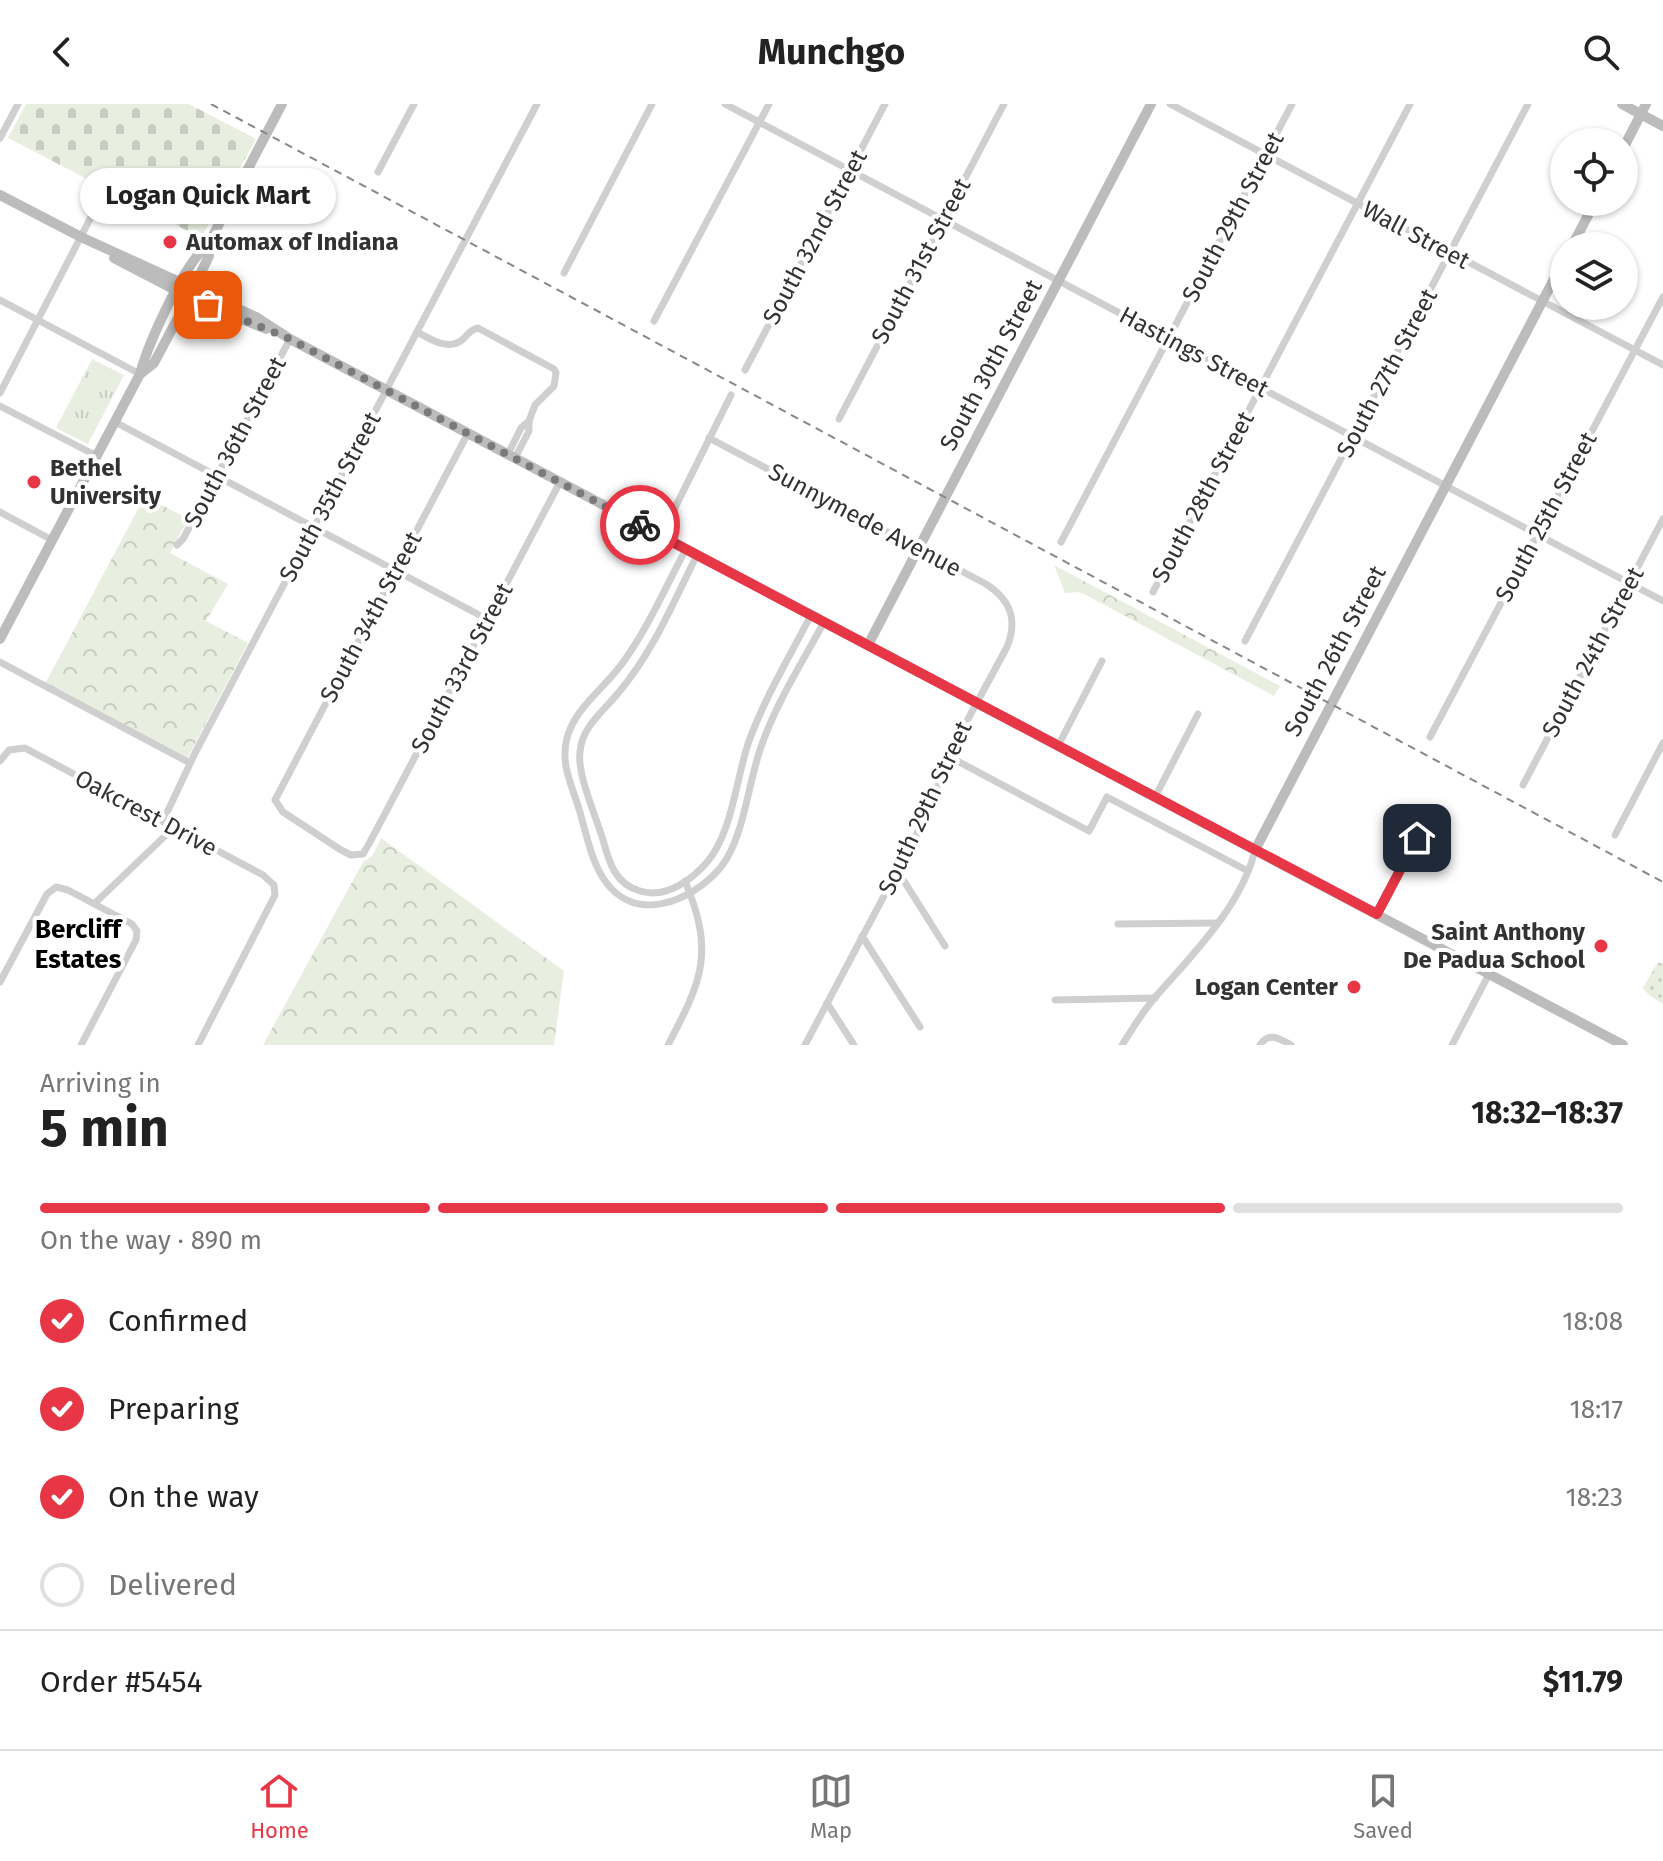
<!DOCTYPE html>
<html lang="en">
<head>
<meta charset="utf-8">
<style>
  :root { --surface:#fff; --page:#f6f6f6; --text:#222; --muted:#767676; --line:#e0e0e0; --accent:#e73645 }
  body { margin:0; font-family:"Fira Sans",sans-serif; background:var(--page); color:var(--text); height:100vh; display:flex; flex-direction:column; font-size:30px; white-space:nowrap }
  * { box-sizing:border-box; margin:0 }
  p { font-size:26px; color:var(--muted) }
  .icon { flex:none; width:44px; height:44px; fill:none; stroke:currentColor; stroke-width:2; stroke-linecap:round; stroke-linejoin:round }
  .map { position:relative; height:941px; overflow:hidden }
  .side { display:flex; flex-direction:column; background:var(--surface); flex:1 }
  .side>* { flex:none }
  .fabs { position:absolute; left:1550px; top:24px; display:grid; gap:16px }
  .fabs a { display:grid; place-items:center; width:88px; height:88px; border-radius:50%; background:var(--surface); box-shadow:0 2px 6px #0004; font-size:40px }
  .pin { position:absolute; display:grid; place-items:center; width:68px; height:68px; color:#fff; margin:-34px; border-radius:16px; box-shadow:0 4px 12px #0006 }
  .courier { position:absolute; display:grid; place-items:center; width:80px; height:80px; margin:-40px; border:6px solid #e73645; border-radius:50%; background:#fff; color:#222; box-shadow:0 2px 10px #0007 }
  .bubble { position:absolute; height:56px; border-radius:28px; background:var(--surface); box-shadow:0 2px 6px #0004; font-size:26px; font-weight:700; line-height:56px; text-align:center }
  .head em { font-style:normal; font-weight:700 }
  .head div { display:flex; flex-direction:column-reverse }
  .head { display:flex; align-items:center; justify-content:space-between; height:136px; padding:0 40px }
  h1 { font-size:52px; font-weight:700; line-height:60px }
  .bar { display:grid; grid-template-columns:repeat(4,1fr); gap:12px 8px; align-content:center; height:96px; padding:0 40px }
  .bar i { height:10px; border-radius:6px; background:var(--line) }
  .bar .on { background:var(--accent) }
  .bar p { grid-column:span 4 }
  .line { display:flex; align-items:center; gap:20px; padding:0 40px; border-top:2px solid var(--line) }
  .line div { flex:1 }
  ol { padding:0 40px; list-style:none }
  li { display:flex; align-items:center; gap:24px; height:88px }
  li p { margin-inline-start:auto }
  li .icon { padding:8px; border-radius:50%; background:var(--accent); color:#fff; stroke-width:4 }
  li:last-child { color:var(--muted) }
  li i { width:44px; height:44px; border:4px solid var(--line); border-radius:50% }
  header { display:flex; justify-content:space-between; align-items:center; height:104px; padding:0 40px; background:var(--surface); font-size:36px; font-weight:700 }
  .tab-bar { display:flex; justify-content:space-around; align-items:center; height:112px; border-top:2px solid var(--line); background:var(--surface); font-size:22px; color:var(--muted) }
  .tab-bar a { display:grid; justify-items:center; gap:4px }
  .tab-bar .on { color:var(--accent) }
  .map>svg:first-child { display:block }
</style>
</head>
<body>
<header><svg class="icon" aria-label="back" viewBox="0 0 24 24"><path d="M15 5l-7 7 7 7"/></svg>Munchgo<svg class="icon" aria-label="search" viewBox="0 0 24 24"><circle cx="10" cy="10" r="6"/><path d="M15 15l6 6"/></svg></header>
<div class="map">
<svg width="1663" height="941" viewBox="0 0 1663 941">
  <defs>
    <pattern id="grass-tufts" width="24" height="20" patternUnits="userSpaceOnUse" patternTransform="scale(2)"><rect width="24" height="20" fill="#e8eee0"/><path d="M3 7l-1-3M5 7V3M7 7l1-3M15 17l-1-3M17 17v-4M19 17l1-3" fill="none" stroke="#c7cdc1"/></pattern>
    <pattern id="forest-crowns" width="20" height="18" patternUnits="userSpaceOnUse" patternTransform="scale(2)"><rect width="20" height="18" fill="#e8eee0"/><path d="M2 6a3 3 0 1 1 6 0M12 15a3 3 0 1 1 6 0" fill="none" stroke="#c7cdc1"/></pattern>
    <pattern id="cemetery-stones" width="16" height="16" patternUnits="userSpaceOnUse" patternTransform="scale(2)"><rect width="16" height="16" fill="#e8eee0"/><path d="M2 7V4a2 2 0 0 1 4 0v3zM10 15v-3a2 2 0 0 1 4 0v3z" fill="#c7cdc1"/></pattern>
    <pattern id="park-dots" width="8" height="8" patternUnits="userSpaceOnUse" patternTransform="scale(2)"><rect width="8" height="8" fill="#e8eee0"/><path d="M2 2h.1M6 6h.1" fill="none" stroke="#c7cdc1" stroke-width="1.8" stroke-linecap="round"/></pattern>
  </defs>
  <rect width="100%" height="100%" fill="#fff"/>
  <!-- grass -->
  <polygon fill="url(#grass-tufts)" points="92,255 124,271 88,340 56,324"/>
  <!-- forest -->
  <g fill="url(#forest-crowns)">
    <polygon points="145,392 188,415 170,449 228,480 206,517 248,539 187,655 45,580"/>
    <polygon points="1054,461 1280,582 1274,592 1088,492 1078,488 1065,489"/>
    <polygon points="381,734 564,867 554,941 263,941 363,758 372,752"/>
  </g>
  <!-- cemetery -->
  <polygon fill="url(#cemetery-stones)" points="26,0 189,0 256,35 201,134 8,34"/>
  <!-- park -->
  <polygon fill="url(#park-dots)" points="1658,858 1663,860 1663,900 1649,891 1643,884"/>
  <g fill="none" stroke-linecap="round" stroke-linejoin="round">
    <!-- street -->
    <g stroke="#cfcfcf" stroke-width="7">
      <polyline points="725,0 1663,497"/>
      <polyline points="1170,0 1663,261"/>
      <polyline points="0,34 18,0"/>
      <polyline points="378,68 414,0"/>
      <polyline points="564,169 652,0"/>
      <polyline points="0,196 140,270"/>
      <polyline points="654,217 769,0"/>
      <path d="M417,228c13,7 31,19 45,8 6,-5 7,-10 16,-12l76,41 2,4 -2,13 -19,19 -6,16v10l-14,27"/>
      <polyline points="745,266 885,0"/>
      <polyline points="0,289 105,86"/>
      <polyline points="0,302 97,352"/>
      <polyline points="839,315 1004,0"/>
      <polyline points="115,318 487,515"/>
      <polyline points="468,329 275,696 283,708 341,746 351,751 363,750 370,738 560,378"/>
      <path d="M709,334l277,146c25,16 32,36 21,63l-59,109 -18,53 -125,236"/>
      <polyline points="508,350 521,324 529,317"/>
      <polyline points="0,408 52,436"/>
      <polyline points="661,432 731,291"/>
      <polyline points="1061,438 1292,0"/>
      <polyline points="177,441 183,435 290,235"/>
      <path d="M686,445c-20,37 -37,77 -62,112 -17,25 -49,46 -57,77 -7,25 5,48 12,71 7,23 11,48 24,69 30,47 88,25 118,-11 23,-29 27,-84 40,-120 15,-44 41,-84 63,-125"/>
      <path d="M697,451c-23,46 -44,97 -78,137 -15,19 -37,34 -39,60 -3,23 16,64 23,88 6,22 12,44 37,51 26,8 52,-11 68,-30 25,-31 28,-83 41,-120 16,-44 41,-85 62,-126"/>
      <polyline points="1153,488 1410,0"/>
      <polyline points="1245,537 1528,0"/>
      <polyline points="0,558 190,659"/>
      <polyline points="1430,633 1663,193"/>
      <polyline points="1058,642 1102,557"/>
      <polyline points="948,652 1089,727 1107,693 1248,767"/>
      <polyline points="0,657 9,646 25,644 263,771 274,781 275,791 198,941"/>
      <polyline points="1523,681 1663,415"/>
      <polyline points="1155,693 1198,610"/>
      <polyline points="1615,731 1663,639"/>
      <polyline points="897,766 945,842"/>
      <polyline points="95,799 166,731 165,713 195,649 537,0"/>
      <polyline points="1377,810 1428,712"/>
      <polyline points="1118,820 1217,819"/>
      <polyline points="862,832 920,923"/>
      <polyline points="0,878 47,790 56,783 68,786 132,820 137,827 136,836 81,941"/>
      <polyline points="1055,896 1155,894"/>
      <polyline points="827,899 854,941"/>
      <path d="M668,941c34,-65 47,-92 17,-164"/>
      <path d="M1122,941c11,-17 22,-36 36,-51 36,-41 84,-89 97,-144"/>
      <path d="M1260,941c9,-14 20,-6 31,0"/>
      <polyline points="1452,941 1489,870"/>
    </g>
    <!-- secondary -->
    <g stroke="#bcbcbc" stroke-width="10">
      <polyline points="1622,0 1663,22"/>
      <polyline points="1624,43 1646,0"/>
      <polyline points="0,91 81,133 256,213 290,235 1623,941"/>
      <polyline points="1572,142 1595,98"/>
      <polyline points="114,154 189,193 266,225"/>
      <polyline points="197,178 219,189 226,199"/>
      <polyline points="140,270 154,259 189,193 209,152 208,141"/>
      <path d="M0,535l140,-265c8,-30 44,-111 68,-129l74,-141"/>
      <polyline points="868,541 1151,0"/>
      <polyline points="1255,746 1564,156"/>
    </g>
    <!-- rail -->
    <polyline stroke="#878787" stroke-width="2" stroke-dasharray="8 6" stroke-linecap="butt" points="211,0 1663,778"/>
  </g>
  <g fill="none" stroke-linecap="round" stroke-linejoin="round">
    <!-- done -->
    <polyline stroke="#7a7a7a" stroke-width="8" stroke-dasharray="0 14.4" points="208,201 290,235 640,421"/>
    <!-- route -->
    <polyline stroke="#e73645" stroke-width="10" points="640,421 1377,810 1417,734"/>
  </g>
  <!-- markers -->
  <g fill="#e73645" stroke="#fff" stroke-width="3">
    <circle cx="170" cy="138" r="8"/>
    <circle cx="34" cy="378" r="8"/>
    <circle cx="1601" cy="842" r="8"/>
    <circle cx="1354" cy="883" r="8"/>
  </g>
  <g text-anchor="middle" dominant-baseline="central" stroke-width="8" stroke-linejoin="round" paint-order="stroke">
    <!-- street labels -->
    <g font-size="24" fill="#323232" stroke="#fff">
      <text transform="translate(1233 113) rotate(-62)">South 29th Street</text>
      <text transform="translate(1416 131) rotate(28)">Wall Street</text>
      <text transform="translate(815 133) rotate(-62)">South 32nd Street</text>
      <text transform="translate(921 157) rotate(-62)">South 31st Street</text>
      <text transform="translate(1194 248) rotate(28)">Hastings Street</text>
      <text transform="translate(991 261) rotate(-62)">South 30th Street</text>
      <text transform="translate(1387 269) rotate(-62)">South 27th Street</text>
      <text transform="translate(235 338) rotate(-62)">South 36th Street</text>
      <text transform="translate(330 393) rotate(-62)">South 35th Street</text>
      <text transform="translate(1203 393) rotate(-62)">South 28th Street</text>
      <text transform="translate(1546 413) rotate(-62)">South 25th Street</text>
      <text transform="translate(865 416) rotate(28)">Sunnymede Avenue</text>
      <text transform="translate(371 513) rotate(-62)">South 34th Street</text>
      <text transform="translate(1335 547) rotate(-62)">South 26th Street</text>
      <text transform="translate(1593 548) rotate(-62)">South 24th Street</text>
      <text transform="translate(462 564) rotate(-62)">South 33rd Street</text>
      <text transform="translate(925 704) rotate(-65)">South 29th Street</text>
      <text transform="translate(146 709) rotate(28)">Oakcrest Drive</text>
    </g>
    <!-- poi labels -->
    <g font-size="24" font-weight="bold" fill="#323232" stroke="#fff" text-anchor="start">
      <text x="186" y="138">Automax of Indiana</text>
      <text x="50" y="364">Bethel<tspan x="50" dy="28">University</tspan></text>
      <text x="1585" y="828" text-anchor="end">Saint Anthony<tspan x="1585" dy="28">De Padua School</tspan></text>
      <text x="1338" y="883" text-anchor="end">Logan Center</text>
    </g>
    <!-- neighbourhood labels -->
    <g font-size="26" font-weight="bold" fill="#000" stroke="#fff">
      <text x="78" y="825">Bercliff<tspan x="78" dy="30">Estates</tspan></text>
    </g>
  </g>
</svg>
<div class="fabs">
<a><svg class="icon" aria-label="locate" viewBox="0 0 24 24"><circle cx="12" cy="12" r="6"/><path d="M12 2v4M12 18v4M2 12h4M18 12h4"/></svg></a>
<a><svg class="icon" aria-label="layers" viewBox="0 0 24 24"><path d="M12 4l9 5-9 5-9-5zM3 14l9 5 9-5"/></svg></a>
</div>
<div class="pin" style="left:208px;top:201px;background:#ea580c"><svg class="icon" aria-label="bag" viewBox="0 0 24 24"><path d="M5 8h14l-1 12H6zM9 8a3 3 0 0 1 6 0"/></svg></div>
<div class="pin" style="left:1417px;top:734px;background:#1f2937"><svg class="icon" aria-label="home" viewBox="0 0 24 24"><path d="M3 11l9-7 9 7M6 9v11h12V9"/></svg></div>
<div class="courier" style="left:640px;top:421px"><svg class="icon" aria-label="bike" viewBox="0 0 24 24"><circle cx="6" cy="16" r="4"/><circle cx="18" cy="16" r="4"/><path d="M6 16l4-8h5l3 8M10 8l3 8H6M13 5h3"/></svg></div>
<div class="bubble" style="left:80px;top:64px;width:256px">Logan Quick Mart</div>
</div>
<section class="side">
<div class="head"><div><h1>5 min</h1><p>Arriving in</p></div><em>18:32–18:37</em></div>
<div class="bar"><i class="on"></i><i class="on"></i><i class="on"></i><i></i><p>On the way · 890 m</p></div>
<ol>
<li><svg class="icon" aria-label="check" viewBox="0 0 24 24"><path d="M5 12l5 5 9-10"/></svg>Confirmed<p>18:08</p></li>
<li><svg class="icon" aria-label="check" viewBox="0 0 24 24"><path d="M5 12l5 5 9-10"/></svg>Preparing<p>18:17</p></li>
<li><svg class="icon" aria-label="check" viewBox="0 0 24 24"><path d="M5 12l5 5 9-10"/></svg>On the way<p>18:23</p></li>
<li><i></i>Delivered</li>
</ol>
<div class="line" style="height:104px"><div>Order #5454</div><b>$11.79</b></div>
</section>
<nav class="tab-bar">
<a class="on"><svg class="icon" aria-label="home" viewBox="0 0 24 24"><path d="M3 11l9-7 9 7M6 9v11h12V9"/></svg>Home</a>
<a><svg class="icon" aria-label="map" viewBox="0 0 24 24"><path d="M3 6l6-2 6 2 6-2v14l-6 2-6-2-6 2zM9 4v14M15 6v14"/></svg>Map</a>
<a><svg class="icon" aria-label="saved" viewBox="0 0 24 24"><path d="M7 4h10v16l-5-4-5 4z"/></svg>Saved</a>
</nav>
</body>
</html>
